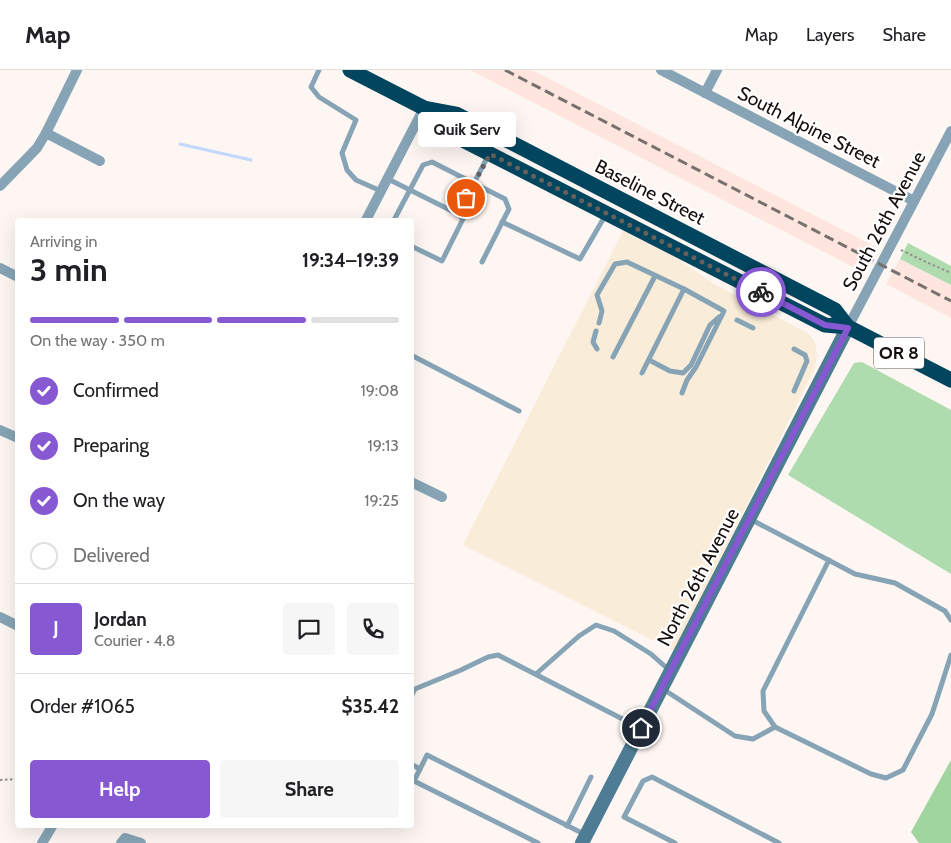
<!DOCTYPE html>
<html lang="en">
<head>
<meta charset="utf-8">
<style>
  :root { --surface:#fff; --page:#f6f6f6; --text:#202124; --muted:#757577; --line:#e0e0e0; --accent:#8658d1 }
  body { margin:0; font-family:Cabin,sans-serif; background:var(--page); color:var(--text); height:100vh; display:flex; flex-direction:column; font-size:19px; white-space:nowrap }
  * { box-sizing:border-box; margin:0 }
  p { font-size:16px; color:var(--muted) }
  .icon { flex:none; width:28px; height:28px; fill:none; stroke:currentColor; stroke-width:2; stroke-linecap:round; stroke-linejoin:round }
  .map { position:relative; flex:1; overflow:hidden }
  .drawer { position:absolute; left:15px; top:148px; width:399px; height:610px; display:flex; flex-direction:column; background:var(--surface); border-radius:5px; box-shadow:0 5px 20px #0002 }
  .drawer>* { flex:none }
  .pin { position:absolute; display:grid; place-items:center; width:42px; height:42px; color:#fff; margin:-21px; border:2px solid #fff; border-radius:50%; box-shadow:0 1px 5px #0007 }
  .courier { position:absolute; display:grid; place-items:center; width:50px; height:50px; margin:-25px; border:4px solid #8658d1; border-radius:50%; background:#fff; color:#222; box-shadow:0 1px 6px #0007 }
  .bubble { position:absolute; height:35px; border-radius:5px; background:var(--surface); box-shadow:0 5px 20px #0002; font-size:16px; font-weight:700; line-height:35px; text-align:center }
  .headline em { font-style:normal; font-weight:700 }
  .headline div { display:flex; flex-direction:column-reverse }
  .headline { display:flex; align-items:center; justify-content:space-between; height:85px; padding:0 15px }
  h1 { font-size:32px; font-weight:700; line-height:38px }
  .bar { display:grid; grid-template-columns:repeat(4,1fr); gap:8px 5px; align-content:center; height:60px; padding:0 15px }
  .bar i { height:6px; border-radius:4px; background:var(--line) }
  .bar .active { background:var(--accent) }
  .bar p { grid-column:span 4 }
  .line { display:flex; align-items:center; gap:12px; padding:0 15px; border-top:1px solid var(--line) }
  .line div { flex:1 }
  .round { display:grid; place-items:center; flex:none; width:52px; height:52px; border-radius:5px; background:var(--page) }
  ol { padding:0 15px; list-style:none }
  li { display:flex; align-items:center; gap:15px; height:55px }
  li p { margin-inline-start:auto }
  li .icon { padding:5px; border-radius:50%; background:var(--accent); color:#fff; stroke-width:4 }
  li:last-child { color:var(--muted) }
  li i { width:28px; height:28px; border:2px solid var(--line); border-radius:50% }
  .action { display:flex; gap:10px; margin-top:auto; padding:10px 15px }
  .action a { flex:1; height:58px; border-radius:5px; background:var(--accent); color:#fff; font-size:20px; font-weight:700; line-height:58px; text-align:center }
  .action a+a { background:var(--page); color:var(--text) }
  header { display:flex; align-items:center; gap:30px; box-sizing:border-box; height:70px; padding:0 25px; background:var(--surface); border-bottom:1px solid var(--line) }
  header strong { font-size:24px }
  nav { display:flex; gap:28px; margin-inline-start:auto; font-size:18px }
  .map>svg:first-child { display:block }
</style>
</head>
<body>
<header>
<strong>Map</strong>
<nav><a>Map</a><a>Layers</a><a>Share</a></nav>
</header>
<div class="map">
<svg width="951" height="773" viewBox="0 0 951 773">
  <rect width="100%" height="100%" fill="#fef6f2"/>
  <!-- commercial -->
  <polygon fill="#f9ecd8" points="623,161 673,186 716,215 809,264 815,272 817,285 815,298 674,581 463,475"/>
  <!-- built -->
  <g fill="#fee6de">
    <polygon points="470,0 532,0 876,177 863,202"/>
    <polygon points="900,189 951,215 951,248 886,214"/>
  </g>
  <!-- green -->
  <g fill="#afdcae">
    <polygon points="908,173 951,196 951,215 900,189"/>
    <polygon points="862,292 951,340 951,504 788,405 854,293"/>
  </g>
  <!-- forest -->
  <polygon fill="#a0d59f" points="951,690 951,773 919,773 911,762"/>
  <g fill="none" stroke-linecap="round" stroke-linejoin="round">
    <!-- stream -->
    <polyline stroke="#c3d8fd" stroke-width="3" points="180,74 251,90"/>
    <!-- path -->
    <g stroke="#958e8b" stroke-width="2" stroke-dasharray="2.5 2.5" stroke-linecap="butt">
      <polyline points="901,180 926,192 951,203"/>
      <polyline points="0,710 18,709"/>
    </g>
    <!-- lane -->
    <g stroke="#86a4b5" stroke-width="5">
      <polyline points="319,0 311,17 319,27 356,50 342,83 347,100 356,110 381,121"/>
      <polyline points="388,109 458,144 488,86"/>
      <polyline points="394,150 423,95 432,92 505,129 509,139 482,192"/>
      <polyline points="502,152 580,189 605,146"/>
      <polyline points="411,176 442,191 463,149 458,144"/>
      <polyline points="737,250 753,258"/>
      <polyline points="599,253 602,241 597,225 615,194 627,192 684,219 724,241 696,297 687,310 682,323"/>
      <polyline points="596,261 593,272 597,279"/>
      <polyline points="411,285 519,341"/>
      <polyline points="613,287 655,206"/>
      <polyline points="649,290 670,301 683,303 691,295 710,255 719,247"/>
      <polyline points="642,303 684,219"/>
      <polyline points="794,321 807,291 805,285 794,279"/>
      <polyline points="750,449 855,504 895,513 945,541 951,550"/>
      <polyline points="829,490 763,621 764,641 775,657 871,704 886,708 903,700 932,644 951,585"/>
      <polyline points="536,604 579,566 596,555 614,561 651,584 669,600"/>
      <polyline points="663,619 735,666 753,669 775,657"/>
      <polyline points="411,627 415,619 461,600 488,587 498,585 640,658"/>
      <polyline points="411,694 420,699"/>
      <polyline points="567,756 591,707"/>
      <polyline points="538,773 414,711 427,685 584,764"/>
      <polyline points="675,773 624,747 643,711 652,707 779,773"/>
    </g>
    <!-- street -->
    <g stroke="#86a4b5" stroke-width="10">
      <polyline points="661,0 914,131"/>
      <polyline points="705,23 717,0"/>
      <polyline points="46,63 100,91"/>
      <polyline points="0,116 37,78 46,63 77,0"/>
      <polyline points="366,150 424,38"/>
      <polyline points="0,198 18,207"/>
      <polyline points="848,257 951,61"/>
      <polyline points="0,360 18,368"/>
      <polyline points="411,412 442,427"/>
      <polyline points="0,547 18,556"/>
      <polyline points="42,773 53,755"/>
      <polyline points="121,773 125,768 141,773"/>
    </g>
    <!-- secondary -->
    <polyline stroke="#4e7c94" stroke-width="14" points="582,773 848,257"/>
    <!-- highway -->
    <g stroke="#02455f" stroke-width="15">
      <polyline points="350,0 424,38 456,44 485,59 835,240 848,257"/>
      <polyline points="424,38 447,62 825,255 848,257 951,310"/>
    </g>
    <!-- rail -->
    <polyline stroke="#78706d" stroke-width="3" stroke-dasharray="10 5" stroke-linecap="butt" points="505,0 951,231"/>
  </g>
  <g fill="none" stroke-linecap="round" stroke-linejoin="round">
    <!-- done -->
    <polyline stroke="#675f5c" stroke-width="5" stroke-dasharray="0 9" points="466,128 490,84 761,222"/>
    <!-- route -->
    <polyline stroke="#8658d1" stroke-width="6" points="641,658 848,258 825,255 761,222"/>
  </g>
  <g text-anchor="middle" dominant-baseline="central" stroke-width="4.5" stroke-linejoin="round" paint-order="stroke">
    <!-- shield labels -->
    <rect fill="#fff" stroke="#5b5655" stroke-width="1" x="874" y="267.5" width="50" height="31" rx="4"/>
    <g font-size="18" font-weight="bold" fill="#150e0c">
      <text x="899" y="283">OR 8</text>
    </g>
    <!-- street labels -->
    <g font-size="19" fill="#150e0c" stroke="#fff">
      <text transform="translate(809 57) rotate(27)">South Alpine Street</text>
      <text transform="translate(650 122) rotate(27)">Baseline Street</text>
      <text transform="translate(884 151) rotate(-62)">South 26th Avenue</text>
      <text transform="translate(698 507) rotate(-62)">North 26th Avenue</text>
    </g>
  </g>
</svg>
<div class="pin" style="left:466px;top:128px;background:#ea580c"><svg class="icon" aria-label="bag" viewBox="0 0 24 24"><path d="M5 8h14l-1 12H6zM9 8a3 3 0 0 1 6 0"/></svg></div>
<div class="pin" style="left:641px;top:658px;background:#1f2937"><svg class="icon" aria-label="home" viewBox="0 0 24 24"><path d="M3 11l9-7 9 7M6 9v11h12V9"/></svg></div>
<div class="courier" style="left:761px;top:222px"><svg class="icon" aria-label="bike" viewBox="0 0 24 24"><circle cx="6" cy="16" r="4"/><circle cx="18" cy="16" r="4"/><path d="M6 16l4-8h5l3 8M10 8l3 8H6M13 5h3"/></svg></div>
<div class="bubble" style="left:418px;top:42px;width:98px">Quik Serv</div>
<section class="drawer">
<div class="headline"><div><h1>3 min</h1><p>Arriving in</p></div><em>19:34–19:39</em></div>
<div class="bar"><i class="active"></i><i class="active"></i><i class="active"></i><i></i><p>On the way · 350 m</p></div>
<ol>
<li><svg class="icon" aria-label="check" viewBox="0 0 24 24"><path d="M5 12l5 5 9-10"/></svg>Confirmed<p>19:08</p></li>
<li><svg class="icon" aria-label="check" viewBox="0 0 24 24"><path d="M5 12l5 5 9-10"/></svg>Preparing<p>19:13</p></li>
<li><svg class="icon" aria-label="check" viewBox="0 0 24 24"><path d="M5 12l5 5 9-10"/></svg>On the way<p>19:25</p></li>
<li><i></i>Delivered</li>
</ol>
<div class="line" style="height:90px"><b class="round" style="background:var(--accent);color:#fff">J</b><div><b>Jordan</b><p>Courier · 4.8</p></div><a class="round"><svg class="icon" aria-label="chat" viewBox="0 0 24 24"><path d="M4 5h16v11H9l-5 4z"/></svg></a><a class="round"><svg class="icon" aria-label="phone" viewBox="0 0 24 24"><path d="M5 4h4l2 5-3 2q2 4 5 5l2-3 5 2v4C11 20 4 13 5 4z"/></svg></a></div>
<div class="line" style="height:65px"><div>Order #1065</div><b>$35.42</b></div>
<div class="action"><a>Help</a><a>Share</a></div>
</section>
</div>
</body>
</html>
